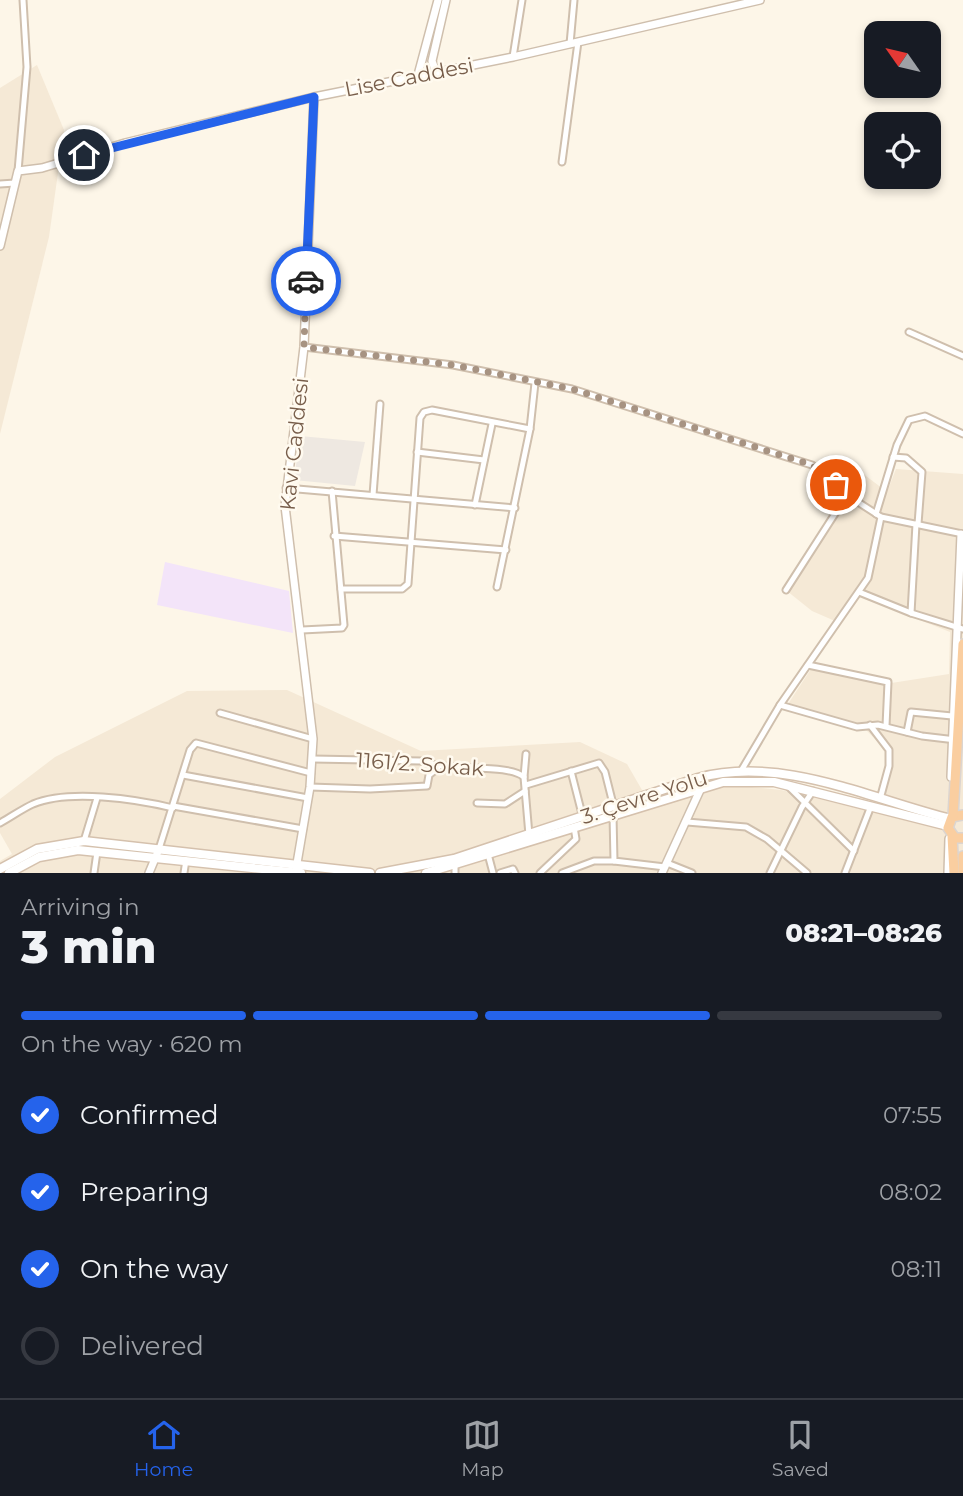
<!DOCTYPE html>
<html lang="en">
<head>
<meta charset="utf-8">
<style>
  :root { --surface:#171b24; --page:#242831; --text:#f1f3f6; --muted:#9ea1a6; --line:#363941; --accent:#2563eb }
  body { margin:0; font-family:Montserrat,sans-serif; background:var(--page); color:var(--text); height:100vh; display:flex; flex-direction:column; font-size:26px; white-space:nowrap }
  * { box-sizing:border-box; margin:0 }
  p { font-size:23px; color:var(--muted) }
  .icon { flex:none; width:38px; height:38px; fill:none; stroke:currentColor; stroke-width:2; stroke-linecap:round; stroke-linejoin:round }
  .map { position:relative; height:873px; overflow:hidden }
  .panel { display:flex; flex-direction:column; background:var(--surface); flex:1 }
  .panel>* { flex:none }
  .needle { width:46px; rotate:304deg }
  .buttons { position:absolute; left:864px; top:21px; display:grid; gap:14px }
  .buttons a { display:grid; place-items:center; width:77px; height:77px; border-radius:14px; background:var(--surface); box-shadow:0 4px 10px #0003; font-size:35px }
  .pin { position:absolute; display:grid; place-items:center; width:60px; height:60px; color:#fff; margin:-30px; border:4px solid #fff; border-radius:50%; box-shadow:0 2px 7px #0007 }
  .courier { position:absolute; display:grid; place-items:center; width:70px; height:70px; margin:-35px; border:5px solid #2563eb; border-radius:50%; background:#fff; color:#222; box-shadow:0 2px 9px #0007 }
  .head em { font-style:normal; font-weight:800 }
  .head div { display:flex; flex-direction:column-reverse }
  .head { display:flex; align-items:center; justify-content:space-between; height:119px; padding:0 21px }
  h1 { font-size:46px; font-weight:800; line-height:52px }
  .bar { display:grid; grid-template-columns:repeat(4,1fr); gap:10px 7px; align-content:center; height:84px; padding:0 21px }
  .bar i { height:9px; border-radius:5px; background:var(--line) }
  .bar .on { background:var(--accent) }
  .bar p { grid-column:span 4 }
  ol { padding:0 21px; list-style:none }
  li { display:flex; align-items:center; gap:21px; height:77px }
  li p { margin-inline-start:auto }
  li .icon { padding:7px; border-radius:50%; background:var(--accent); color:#fff; stroke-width:4 }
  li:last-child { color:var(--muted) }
  li i { width:38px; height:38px; border:4px solid var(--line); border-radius:50% }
  .menu { display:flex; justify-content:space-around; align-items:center; height:98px; border-top:2px solid var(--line); background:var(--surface); font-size:19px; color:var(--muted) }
  .menu a { display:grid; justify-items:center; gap:4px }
  .menu .on { color:var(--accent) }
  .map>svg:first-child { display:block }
</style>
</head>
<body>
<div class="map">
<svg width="963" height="873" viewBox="0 0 963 873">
  <rect width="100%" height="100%" fill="#fdf6e8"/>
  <!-- residential -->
  <g fill="#f5e9d6">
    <polygon points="37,65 64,130 49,237 0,434 0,88"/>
    <polygon points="853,466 887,492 896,469 963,474 963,873 0,873 0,861 12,854 0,833 0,799 55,757 187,691 287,690 421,751 580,742 627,764 642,790 732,785 781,790 873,812 886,768 886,750 861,725 788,704 813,666 885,684 949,674 950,632 854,594 835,621 812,611 787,591 850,493 841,484"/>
  </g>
  <!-- industrial -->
  <polygon fill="#eee8e1" points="300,436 365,442 355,486 294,480"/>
  <!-- education -->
  <polygon fill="#f3e4f9" points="165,562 289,591 293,633 157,605"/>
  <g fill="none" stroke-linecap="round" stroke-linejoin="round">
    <!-- minor casing -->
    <g stroke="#cfbfad" stroke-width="9">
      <g id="minor">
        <polyline points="570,44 574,0"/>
        <polyline points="513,57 522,0"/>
        <polyline points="562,162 578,42"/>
        <polyline points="18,171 27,67 23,0"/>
        <polyline points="0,184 15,183"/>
        <polyline points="909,332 963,356"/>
        <polyline points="304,347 453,365 572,389 812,465 847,495 881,517 963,534"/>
        <polyline points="417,452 484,460"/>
        <polyline points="893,457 906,458 922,472 918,524"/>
        <polyline points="286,488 515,508"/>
        <polyline points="373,495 380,404"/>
        <polyline points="475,505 492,424"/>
        <polyline points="876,514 897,445 909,420 925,416 963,434"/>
        <polyline points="334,536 506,550"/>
        <polyline points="497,587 530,429 535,383"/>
        <polyline points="341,589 402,589 408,584 420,418 424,412 432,410 530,429"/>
        <polyline points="786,590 847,495"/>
        <polyline points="859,592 911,613 963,629"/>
        <polyline points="911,613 916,524"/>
        <polyline points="302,630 342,628 344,625 332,491"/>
        <polyline points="808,665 888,682 886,726"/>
        <polyline points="780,705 857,727 878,725 922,736 956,740"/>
        <polyline points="220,713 313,739"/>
        <polyline points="870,725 889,750 889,766 880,799"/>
        <polyline points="907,732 911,712 952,716"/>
        <polyline points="526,754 524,777 529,835"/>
        <path d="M313,759l108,2c28,11 86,2 103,16"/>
        <polyline points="571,771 583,818"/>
        <polyline points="741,771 780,705 868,578 881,517"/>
        <polyline points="183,775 308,798"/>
        <polyline points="526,785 599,763 605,772 614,808"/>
        <polyline points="787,785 854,851"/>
        <polyline points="310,787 370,789 427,786 429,775 438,768"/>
        <polyline points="477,803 505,804 525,791"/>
        <polyline points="173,806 303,829"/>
        <polyline points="613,815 614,861 665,867"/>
        <polyline points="687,822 746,827 767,839 807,873"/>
        <path d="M0,823c11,-6 22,-14 33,-19 36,-15 103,-5 140,4"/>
        <polyline points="84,841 97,798"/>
        <polyline points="159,849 190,750 196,743 311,773"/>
        <polyline points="488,854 493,873"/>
        <polyline points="667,863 692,873"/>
        <polyline points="455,865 455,873"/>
        <polyline points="94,873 97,852"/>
        <polyline points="184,873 186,860"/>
        <polyline points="500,873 513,869 515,873"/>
        <polyline points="540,873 576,839 574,827"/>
        <polyline points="562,873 594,861 614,861"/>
        <polyline points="770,873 802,807 813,791"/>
        <polyline points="845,873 871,806"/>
      </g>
    </g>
    <!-- tertiary casing -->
    <g stroke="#cfbfad" stroke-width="10">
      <g id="tertiary">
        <polyline points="436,72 432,61 446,0"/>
        <polyline points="418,75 438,0"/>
        <polyline points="0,246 18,171 42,168 125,143 314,97 513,57 760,0"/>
        <polyline points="951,777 961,534"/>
        <polyline points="296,869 310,787 313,739 285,506 304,347 314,97"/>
        <polyline points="149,873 159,849"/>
        <polyline points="662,873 701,788"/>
        <polyline points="948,873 949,839"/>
      </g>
    </g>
    <!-- secondary casing -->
    <g stroke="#d5c1ad" stroke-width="11">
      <g id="secondary">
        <polyline points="0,869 37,849 84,841 370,873"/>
        <polyline points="9,873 39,857 78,850 301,873"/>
        <path d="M380,873l74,-14 244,-81c84,-23 172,21 253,41"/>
        <polyline points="426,873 723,782 774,782 948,826"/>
      </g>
    </g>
    <!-- trunk casing -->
    <g stroke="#dcd5d0" stroke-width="12">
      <g id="trunk">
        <polyline points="963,815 952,817 948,828 955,838 963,838"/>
        <polyline points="953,816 963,644"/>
        <polyline points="952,836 954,873"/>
        <polyline points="963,873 963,856"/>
      </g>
    </g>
    <!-- minor -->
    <use href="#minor" stroke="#fff" stroke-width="5"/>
    <!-- tertiary -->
    <use href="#tertiary" stroke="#fff" stroke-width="7"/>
    <!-- secondary -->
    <use href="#secondary" stroke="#fff" stroke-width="8"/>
    <!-- trunk -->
    <use href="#trunk" stroke="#facea0" stroke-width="9"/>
  </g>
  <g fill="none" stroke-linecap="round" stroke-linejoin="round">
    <!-- done -->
    <polyline stroke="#a79382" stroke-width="7" stroke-dasharray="0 12.6" points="306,281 304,347 453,365 572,389 812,465 836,485"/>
    <!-- route -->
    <polyline stroke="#2563eb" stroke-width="9" points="84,155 314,97 306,281"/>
  </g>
  <g text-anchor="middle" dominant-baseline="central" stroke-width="5" stroke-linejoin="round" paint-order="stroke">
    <!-- street labels -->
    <g font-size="21" fill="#785e4b" stroke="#fffaef">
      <text transform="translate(409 77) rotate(-11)">Lise Caddesi</text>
      <text transform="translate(294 444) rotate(-84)">Kavi Caddesi</text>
      <text transform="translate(420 764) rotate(4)">1161/2. Sokak</text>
      <text transform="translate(644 797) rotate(-18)">3. Çevre Yolu</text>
    </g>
  </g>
</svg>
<div class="buttons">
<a><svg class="needle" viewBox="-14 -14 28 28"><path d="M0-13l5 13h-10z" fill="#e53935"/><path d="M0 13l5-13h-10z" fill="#9ea1a6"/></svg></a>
<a><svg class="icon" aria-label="locate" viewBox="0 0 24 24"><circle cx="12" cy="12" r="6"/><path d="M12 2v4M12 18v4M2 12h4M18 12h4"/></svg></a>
</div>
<div class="pin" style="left:836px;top:485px;background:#ea580c"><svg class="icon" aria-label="bag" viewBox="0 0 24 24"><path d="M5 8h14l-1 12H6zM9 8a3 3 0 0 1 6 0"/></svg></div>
<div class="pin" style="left:84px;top:155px;background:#1f2937"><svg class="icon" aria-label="home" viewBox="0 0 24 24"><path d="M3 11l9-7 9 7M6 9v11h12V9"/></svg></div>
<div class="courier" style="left:306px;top:281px"><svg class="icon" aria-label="car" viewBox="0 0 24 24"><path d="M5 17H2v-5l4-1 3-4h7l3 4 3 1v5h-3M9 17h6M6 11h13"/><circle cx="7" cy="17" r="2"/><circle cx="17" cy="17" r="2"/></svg></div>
</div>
<section class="panel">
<div class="head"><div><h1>3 min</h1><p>Arriving in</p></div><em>08:21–08:26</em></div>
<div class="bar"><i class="on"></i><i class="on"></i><i class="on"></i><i></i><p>On the way · 620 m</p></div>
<ol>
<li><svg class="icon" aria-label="check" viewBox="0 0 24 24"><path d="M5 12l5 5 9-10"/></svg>Confirmed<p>07:55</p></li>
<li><svg class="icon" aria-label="check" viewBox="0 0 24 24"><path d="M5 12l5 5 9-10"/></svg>Preparing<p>08:02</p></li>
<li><svg class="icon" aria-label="check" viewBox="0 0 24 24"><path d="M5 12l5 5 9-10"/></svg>On the way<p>08:11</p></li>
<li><i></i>Delivered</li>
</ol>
</section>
<nav class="menu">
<a class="on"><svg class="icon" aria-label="home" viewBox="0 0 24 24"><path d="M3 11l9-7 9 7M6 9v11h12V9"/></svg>Home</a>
<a><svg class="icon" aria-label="map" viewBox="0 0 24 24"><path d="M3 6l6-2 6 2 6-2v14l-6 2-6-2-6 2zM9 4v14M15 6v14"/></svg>Map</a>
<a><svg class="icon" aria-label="saved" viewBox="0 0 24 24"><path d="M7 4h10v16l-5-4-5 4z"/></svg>Saved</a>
</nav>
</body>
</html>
